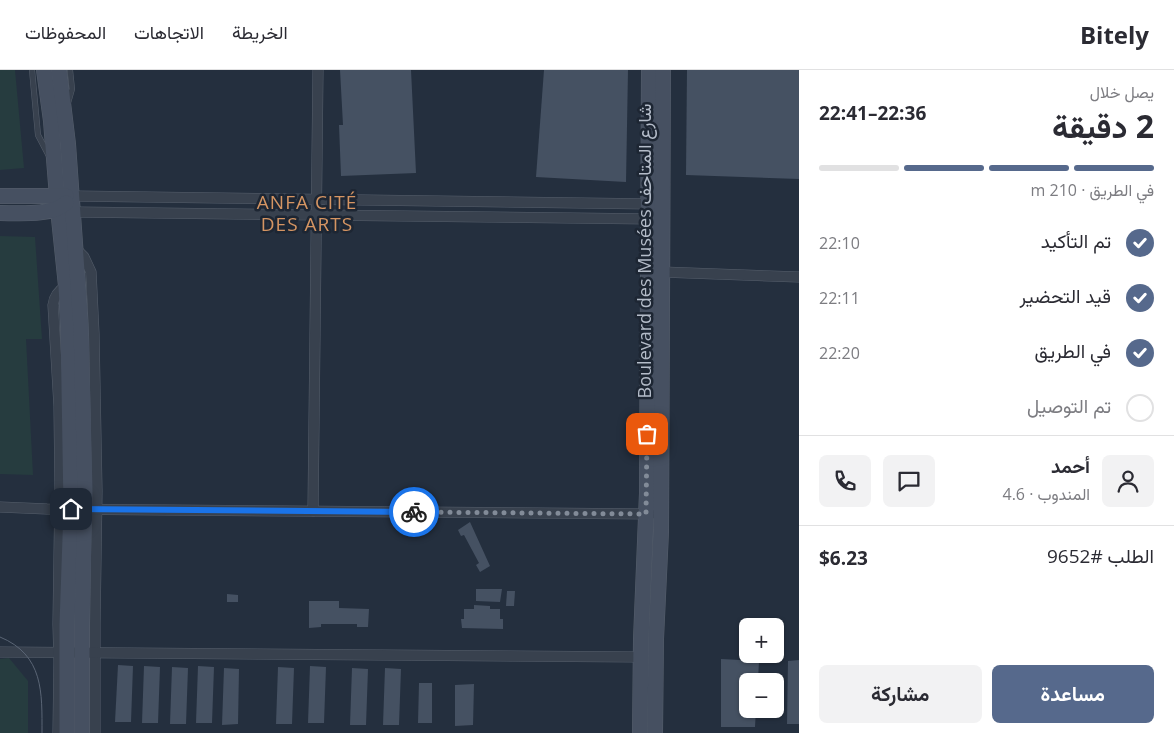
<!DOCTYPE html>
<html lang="ar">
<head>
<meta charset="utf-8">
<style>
  :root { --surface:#fff; --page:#f2f2f3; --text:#2b2b33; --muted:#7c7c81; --line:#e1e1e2; --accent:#56698c }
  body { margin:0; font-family:"Open Sans",Vazirmatn,sans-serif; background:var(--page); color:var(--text); direction:rtl; height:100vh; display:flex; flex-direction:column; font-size:19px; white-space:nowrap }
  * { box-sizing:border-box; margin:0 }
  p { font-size:16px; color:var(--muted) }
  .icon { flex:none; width:28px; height:28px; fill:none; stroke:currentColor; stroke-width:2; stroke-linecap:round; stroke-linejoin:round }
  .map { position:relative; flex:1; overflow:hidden; direction:ltr }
  .drawer { display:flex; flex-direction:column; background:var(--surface); width:375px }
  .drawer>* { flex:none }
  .controls { position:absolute; left:739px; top:548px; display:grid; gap:10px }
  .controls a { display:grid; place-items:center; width:45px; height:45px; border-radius:8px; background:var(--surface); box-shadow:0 1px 4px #0004; font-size:25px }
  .pin { position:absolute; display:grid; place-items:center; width:42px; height:42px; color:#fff; margin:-21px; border-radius:10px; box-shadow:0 2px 8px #0006 }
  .courier { position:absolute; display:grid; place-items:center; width:50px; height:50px; margin:-25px; border:4px solid #1a73e8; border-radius:50%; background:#fff; color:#222; box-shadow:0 1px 6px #0007 }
  .summary em { font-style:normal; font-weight:700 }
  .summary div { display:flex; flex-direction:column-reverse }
  .summary { display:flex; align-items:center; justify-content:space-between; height:85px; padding:0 20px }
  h1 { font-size:32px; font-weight:700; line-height:38px }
  .bar { display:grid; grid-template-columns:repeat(4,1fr); gap:8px 5px; align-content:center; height:60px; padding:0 20px }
  .bar i { height:6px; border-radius:4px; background:var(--line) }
  .bar .active { background:var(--accent) }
  .bar p { grid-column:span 4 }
  .line { display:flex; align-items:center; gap:12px; padding:0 20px; border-top:1px solid var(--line) }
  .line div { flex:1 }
  .round { display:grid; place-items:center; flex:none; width:52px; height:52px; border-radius:8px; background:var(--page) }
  ol { padding:0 20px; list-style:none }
  li { display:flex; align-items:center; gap:15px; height:55px }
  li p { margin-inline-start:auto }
  li .icon { padding:5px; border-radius:50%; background:var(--accent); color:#fff; stroke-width:4 }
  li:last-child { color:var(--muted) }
  li i { width:28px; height:28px; border:2px solid var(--line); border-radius:50% }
  .cta { display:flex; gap:10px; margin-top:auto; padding:10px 20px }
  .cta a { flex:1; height:58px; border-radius:8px; background:var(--accent); color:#fff; font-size:20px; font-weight:700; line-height:58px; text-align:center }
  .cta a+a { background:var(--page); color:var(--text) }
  header { display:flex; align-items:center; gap:30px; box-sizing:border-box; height:70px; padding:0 25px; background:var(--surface); border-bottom:1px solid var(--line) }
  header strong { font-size:24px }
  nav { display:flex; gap:28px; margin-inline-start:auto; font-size:18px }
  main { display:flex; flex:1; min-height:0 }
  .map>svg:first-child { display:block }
</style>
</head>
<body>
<header>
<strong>Bitely</strong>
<nav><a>الخريطة</a><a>الاتجاهات</a><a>المحفوظات</a></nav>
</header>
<main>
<section class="drawer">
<div class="summary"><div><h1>2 دقيقة</h1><p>يصل خلال</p></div><em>22:36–22:41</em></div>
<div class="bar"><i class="active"></i><i class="active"></i><i class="active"></i><i></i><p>في الطريق · 210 m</p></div>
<ol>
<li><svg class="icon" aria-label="check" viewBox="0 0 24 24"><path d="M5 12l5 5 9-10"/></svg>تم التأكيد<p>22:10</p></li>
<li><svg class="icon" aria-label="check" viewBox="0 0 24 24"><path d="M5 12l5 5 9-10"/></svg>قيد التحضير<p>22:11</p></li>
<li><svg class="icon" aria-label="check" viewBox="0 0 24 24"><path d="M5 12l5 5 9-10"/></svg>في الطريق<p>22:20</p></li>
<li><i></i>تم التوصيل</li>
</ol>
<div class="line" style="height:90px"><a class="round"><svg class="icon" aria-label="person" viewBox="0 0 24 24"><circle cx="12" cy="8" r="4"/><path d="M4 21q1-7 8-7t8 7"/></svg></a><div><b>أحمد</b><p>المندوب · 4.6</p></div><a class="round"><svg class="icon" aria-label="chat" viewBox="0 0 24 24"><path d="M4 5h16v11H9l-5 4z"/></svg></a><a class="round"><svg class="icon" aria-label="phone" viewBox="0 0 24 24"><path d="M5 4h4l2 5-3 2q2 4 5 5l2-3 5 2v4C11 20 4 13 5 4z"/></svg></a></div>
<div class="line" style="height:65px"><div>الطلب #9652</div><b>$6.23</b></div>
<div class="cta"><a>مساعدة</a><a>مشاركة</a></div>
</section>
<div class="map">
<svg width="799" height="663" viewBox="0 0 799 663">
  <rect width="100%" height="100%" fill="#242f3e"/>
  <!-- green -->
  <g fill="#263c3f">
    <polygon points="0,0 15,0 24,98 0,100"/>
    <polygon points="0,166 35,167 42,269 26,269 33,405 0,404"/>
    <polygon points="9,588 28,611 28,663 0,663 0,589"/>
  </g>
  <!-- building -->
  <g fill="#455162">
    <polygon points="340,0 411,0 416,103 341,106 339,55 343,55"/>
    <polygon points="544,0 628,0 626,112 536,107"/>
    <polygon points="687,0 799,0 799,109 686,105"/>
    <polygon points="470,452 490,496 480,502 476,495 479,493 464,465 461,466 458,460"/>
    <polygon points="476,519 502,519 500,532 476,531"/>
    <polygon points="507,521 515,521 514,536 506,536"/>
    <polygon points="227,524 238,525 238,532 227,532"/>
    <polygon points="309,531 339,531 339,538 369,539 368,557 357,557 357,554 321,554 321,557 309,558"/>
    <polygon points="474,535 490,536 490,539 500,539 500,549 503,549 503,559 462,558 461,549 464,549 464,539 474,539"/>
    <polygon points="721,589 759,591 758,611 748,611 748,639 756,639 755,657 721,657"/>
    <polygon points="799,590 799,654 787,654 788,591"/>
    <polygon points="118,595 133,596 131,652 115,652"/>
    <polygon points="144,596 160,597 158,653 142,653"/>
    <polygon points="198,596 214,597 212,653 196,653"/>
    <polygon points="310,596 326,597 324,653 308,653"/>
    <polygon points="172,597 188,598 186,654 170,654"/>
    <polygon points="278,597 294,598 292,654 276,654"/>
    <polygon points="224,598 239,599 238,654 222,655"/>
    <polygon points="352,598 368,599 366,655 350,655"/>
    <polygon points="385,598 401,599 399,655 383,655"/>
    <polygon points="419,613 432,613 432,653 418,653"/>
    <polygon points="474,614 473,655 455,656 455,615"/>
  </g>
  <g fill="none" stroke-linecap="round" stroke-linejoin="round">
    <!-- lane casing -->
    <g stroke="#565f6c" stroke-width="6">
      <g id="lane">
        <polyline points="32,0 38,65 49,86"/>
        <polyline points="68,33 72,19 70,0"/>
      </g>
    </g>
    <!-- street casing -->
    <g stroke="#565f6c" stroke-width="11">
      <g id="street">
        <polyline points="73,126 654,134"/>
        <polyline points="74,142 653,149"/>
        <polyline points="76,179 84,187 91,202 94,264 97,421 95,555 95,663"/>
        <polyline points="662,202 799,207"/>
        <polyline points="0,437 47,439 651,444"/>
        <polyline points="313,441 318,0"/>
        <polyline points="0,582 641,587"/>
        <path d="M58,663l1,-72 -1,-37 2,-134 -1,-84 -6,-101c1,-9 5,-14 13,-19"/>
      </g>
    </g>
    <!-- secondary casing -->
    <g stroke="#565f6c" stroke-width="16">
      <g id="secondary">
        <polyline points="44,0 51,51 58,139 66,216 68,256 71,439 67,554 67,663"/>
        <polyline points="59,0 68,74 81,258 85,421 82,555 82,663"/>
        <polyline points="0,126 66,126"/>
        <path d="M0,143c18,0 53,3 66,-10"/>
        <polyline points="640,663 641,569 647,423 649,0"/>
        <polyline points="655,663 656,569 661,462 663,0"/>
      </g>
    </g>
    <!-- lane -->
    <use href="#lane" stroke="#38414e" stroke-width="5"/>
    <!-- street -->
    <use href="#street" stroke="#38414e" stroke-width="10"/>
    <!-- secondary -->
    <use href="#secondary" stroke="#465061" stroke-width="15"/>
    <!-- tram -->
    <path stroke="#5a6575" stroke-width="1" d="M0,567c44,18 42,56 42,96"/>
  </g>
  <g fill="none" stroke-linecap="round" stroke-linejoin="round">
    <!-- done -->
    <polyline stroke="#828b98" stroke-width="5" stroke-dasharray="0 9" points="414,442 646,444 647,364"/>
    <!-- route -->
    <polyline stroke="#1a73e8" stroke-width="6" points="71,439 414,442"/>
  </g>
  <g text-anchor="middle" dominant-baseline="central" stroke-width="5" stroke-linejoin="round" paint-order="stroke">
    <!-- street labels -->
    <g font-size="18" fill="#b4bcc9" stroke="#1d2633">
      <text transform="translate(644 181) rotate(-90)">Boulevard des Musées شارع المتاحف</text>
    </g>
    <!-- neighbourhood labels -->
    <g font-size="19" letter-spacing="1" fill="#d59563" stroke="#1d2633">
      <text x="307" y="132">ANFA CITÉ<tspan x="307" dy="22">DES ARTS</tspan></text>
    </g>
  </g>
</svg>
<div class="controls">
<a>+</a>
<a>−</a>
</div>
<div class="pin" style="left:647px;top:364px;background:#ea580c"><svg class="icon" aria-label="bag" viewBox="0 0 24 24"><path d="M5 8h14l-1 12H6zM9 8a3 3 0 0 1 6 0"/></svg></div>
<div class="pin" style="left:71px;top:439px;background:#1f2937"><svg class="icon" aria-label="home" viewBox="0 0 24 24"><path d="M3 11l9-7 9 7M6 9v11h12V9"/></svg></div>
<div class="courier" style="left:414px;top:442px"><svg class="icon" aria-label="bike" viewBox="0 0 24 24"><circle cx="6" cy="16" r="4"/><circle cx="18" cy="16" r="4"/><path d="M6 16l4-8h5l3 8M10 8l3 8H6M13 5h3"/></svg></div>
</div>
</main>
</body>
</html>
